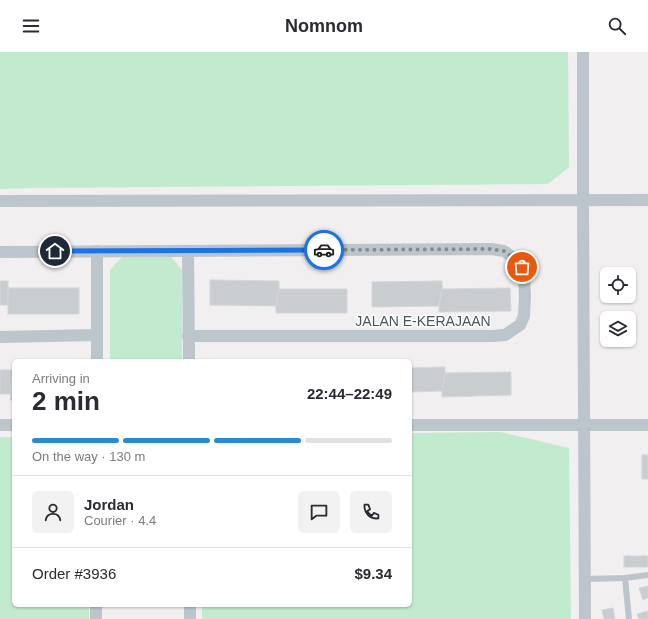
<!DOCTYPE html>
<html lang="en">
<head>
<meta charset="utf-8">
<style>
  :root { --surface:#fff; --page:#f2f2f3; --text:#2b2b33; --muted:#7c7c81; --line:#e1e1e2; --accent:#298bd1 }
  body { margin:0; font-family:Helvetica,sans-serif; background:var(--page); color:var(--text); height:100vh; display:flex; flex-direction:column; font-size:15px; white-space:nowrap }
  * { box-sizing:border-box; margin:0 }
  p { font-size:13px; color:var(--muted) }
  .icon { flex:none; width:22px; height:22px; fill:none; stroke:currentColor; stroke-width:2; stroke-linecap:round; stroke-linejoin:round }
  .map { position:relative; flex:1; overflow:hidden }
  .sheet { position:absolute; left:12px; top:307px; width:400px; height:248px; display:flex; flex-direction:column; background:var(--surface); border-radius:6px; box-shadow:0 1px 3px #0004 }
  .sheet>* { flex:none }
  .tools { position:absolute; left:600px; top:215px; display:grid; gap:8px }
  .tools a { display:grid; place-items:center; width:36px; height:36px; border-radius:6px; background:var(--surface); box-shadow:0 1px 3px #0004; font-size:20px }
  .pin { position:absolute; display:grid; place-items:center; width:34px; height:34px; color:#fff; margin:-17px; border:2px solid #fff; border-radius:50%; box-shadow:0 1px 4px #0007 }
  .courier { position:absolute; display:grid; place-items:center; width:40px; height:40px; margin:-20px; border:3px solid #1a73e8; border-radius:50%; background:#fff; color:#222; box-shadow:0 1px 5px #0007 }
  .overview em { font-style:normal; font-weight:700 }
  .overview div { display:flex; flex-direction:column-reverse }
  .overview { display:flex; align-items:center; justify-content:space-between; height:68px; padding:0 20px }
  h1 { font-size:26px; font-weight:700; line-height:30px }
  .bar { display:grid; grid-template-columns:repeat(4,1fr); gap:6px 4px; align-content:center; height:48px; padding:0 20px }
  .bar i { height:5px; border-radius:3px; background:var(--line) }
  .bar .selected { background:var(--accent) }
  .bar p { grid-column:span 4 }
  .line { display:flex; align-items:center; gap:10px; padding:0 20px; border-top:1px solid var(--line) }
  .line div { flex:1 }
  .round { display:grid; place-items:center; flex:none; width:42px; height:42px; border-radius:6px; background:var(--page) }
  header { display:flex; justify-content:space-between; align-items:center; height:52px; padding:0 20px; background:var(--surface); font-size:18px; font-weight:700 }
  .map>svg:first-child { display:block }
</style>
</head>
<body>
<header><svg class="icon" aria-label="menu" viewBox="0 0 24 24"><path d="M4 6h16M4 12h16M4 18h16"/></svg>Nomnom<svg class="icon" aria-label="search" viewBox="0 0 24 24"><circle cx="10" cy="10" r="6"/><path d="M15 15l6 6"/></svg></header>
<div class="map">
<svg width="648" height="567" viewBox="0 0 648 567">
  <rect width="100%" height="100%" fill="#f1efef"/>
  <!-- green -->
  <g fill="#c1ebcc">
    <polygon points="0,0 568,0 569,115 548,132 36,136 0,137"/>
    <polygon points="122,205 171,205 182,218 182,309 110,309 110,218"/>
    <polygon points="500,380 569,396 571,567 202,567 202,553 410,553 410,381"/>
    <polygon points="0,385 14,385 14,553 89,553 89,567 0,567"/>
  </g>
  <!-- building -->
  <g fill="#c9cdd0" stroke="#d4d6da">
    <polygon points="210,228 279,229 279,237 276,254 210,253"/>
    <rect x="0" y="229" width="8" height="24"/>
    <polygon points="442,229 442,237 439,254 372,255 372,230"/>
    <rect x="8" y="236" width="71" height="26"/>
    <polygon points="510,236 511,259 439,260 439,254 442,237"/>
    <polygon points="279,237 347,237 347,261 276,261 276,254"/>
    <polygon points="445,315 445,321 442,339 410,340 410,316"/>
    <polygon points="0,318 13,318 10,342 0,342"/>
    <polygon points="511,320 511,343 442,345 442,339 445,321"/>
    <polygon points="13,323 14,323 14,348 10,348"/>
    <rect x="642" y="403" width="6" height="24"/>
    <rect x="624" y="504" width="24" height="11"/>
    <polygon points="648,534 648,546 643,548 639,536"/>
    <polygon points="613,556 615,567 604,567 602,558"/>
    <polygon points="648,559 648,567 639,567 637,562"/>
  </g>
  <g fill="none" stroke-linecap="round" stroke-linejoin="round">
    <!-- lane -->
    <g stroke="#bcc5cb" stroke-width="6">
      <polyline points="625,526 629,567"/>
      <polyline points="585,527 625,526 648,523"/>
    </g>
    <!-- street -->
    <g stroke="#bcc5cb" stroke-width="12">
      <polyline points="583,0 583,148 585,567"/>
      <polyline points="0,149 648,148"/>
      <polyline points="97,199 97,309"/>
      <polyline points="188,199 189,309"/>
      <polyline points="0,200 491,197 504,199 515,207 522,215 524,224 525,244 524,264 520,273 505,283 493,284 188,284"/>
      <polyline points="0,285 97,283"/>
      <polyline points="0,373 14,373"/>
      <polyline points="410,373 648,373"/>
      <polyline points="190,553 190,567"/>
      <polyline points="96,567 96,553"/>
    </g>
  </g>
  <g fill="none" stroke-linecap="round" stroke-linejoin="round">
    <!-- done -->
    <polyline stroke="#848b8f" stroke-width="4" stroke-dasharray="0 7.2" points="324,198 491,197 504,199 515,207 522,215"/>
    <!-- route -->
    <polyline stroke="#1a73e8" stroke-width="5" points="55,199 324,198"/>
  </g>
  <g text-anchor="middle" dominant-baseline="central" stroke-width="3" stroke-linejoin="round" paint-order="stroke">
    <!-- street labels -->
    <g font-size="14" fill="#49555b" stroke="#fff">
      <text x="423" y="269">JALAN E-KERAJAAN</text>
    </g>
  </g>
</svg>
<div class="tools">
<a><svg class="icon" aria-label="locate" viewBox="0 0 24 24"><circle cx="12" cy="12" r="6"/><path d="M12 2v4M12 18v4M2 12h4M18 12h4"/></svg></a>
<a><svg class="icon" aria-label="layers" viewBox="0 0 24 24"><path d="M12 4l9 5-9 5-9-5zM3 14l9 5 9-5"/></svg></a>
</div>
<div class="pin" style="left:522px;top:215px;background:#ea580c"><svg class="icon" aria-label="bag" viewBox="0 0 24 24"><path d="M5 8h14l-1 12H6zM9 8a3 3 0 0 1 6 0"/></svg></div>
<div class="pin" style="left:55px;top:199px;background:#1f2937"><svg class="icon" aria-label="home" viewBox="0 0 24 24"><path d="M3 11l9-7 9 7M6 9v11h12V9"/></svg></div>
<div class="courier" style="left:324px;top:198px"><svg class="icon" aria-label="car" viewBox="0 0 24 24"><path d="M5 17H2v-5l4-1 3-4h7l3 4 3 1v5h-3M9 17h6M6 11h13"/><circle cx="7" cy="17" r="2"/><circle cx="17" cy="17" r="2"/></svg></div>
<section class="sheet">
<div class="overview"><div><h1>2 min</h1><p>Arriving in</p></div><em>22:44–22:49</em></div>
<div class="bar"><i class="selected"></i><i class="selected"></i><i class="selected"></i><i></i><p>On the way · 130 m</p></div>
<div class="line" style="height:72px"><a class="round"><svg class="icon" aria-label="person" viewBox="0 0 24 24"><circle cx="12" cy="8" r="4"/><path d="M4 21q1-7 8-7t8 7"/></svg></a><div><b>Jordan</b><p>Courier · 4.4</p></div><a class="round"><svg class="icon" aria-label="chat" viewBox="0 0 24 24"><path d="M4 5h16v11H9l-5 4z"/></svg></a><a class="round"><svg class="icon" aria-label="phone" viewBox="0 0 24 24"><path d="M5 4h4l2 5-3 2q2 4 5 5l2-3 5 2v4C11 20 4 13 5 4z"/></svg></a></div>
<div class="line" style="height:52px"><div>Order #3936</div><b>$9.34</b></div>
</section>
</div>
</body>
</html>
